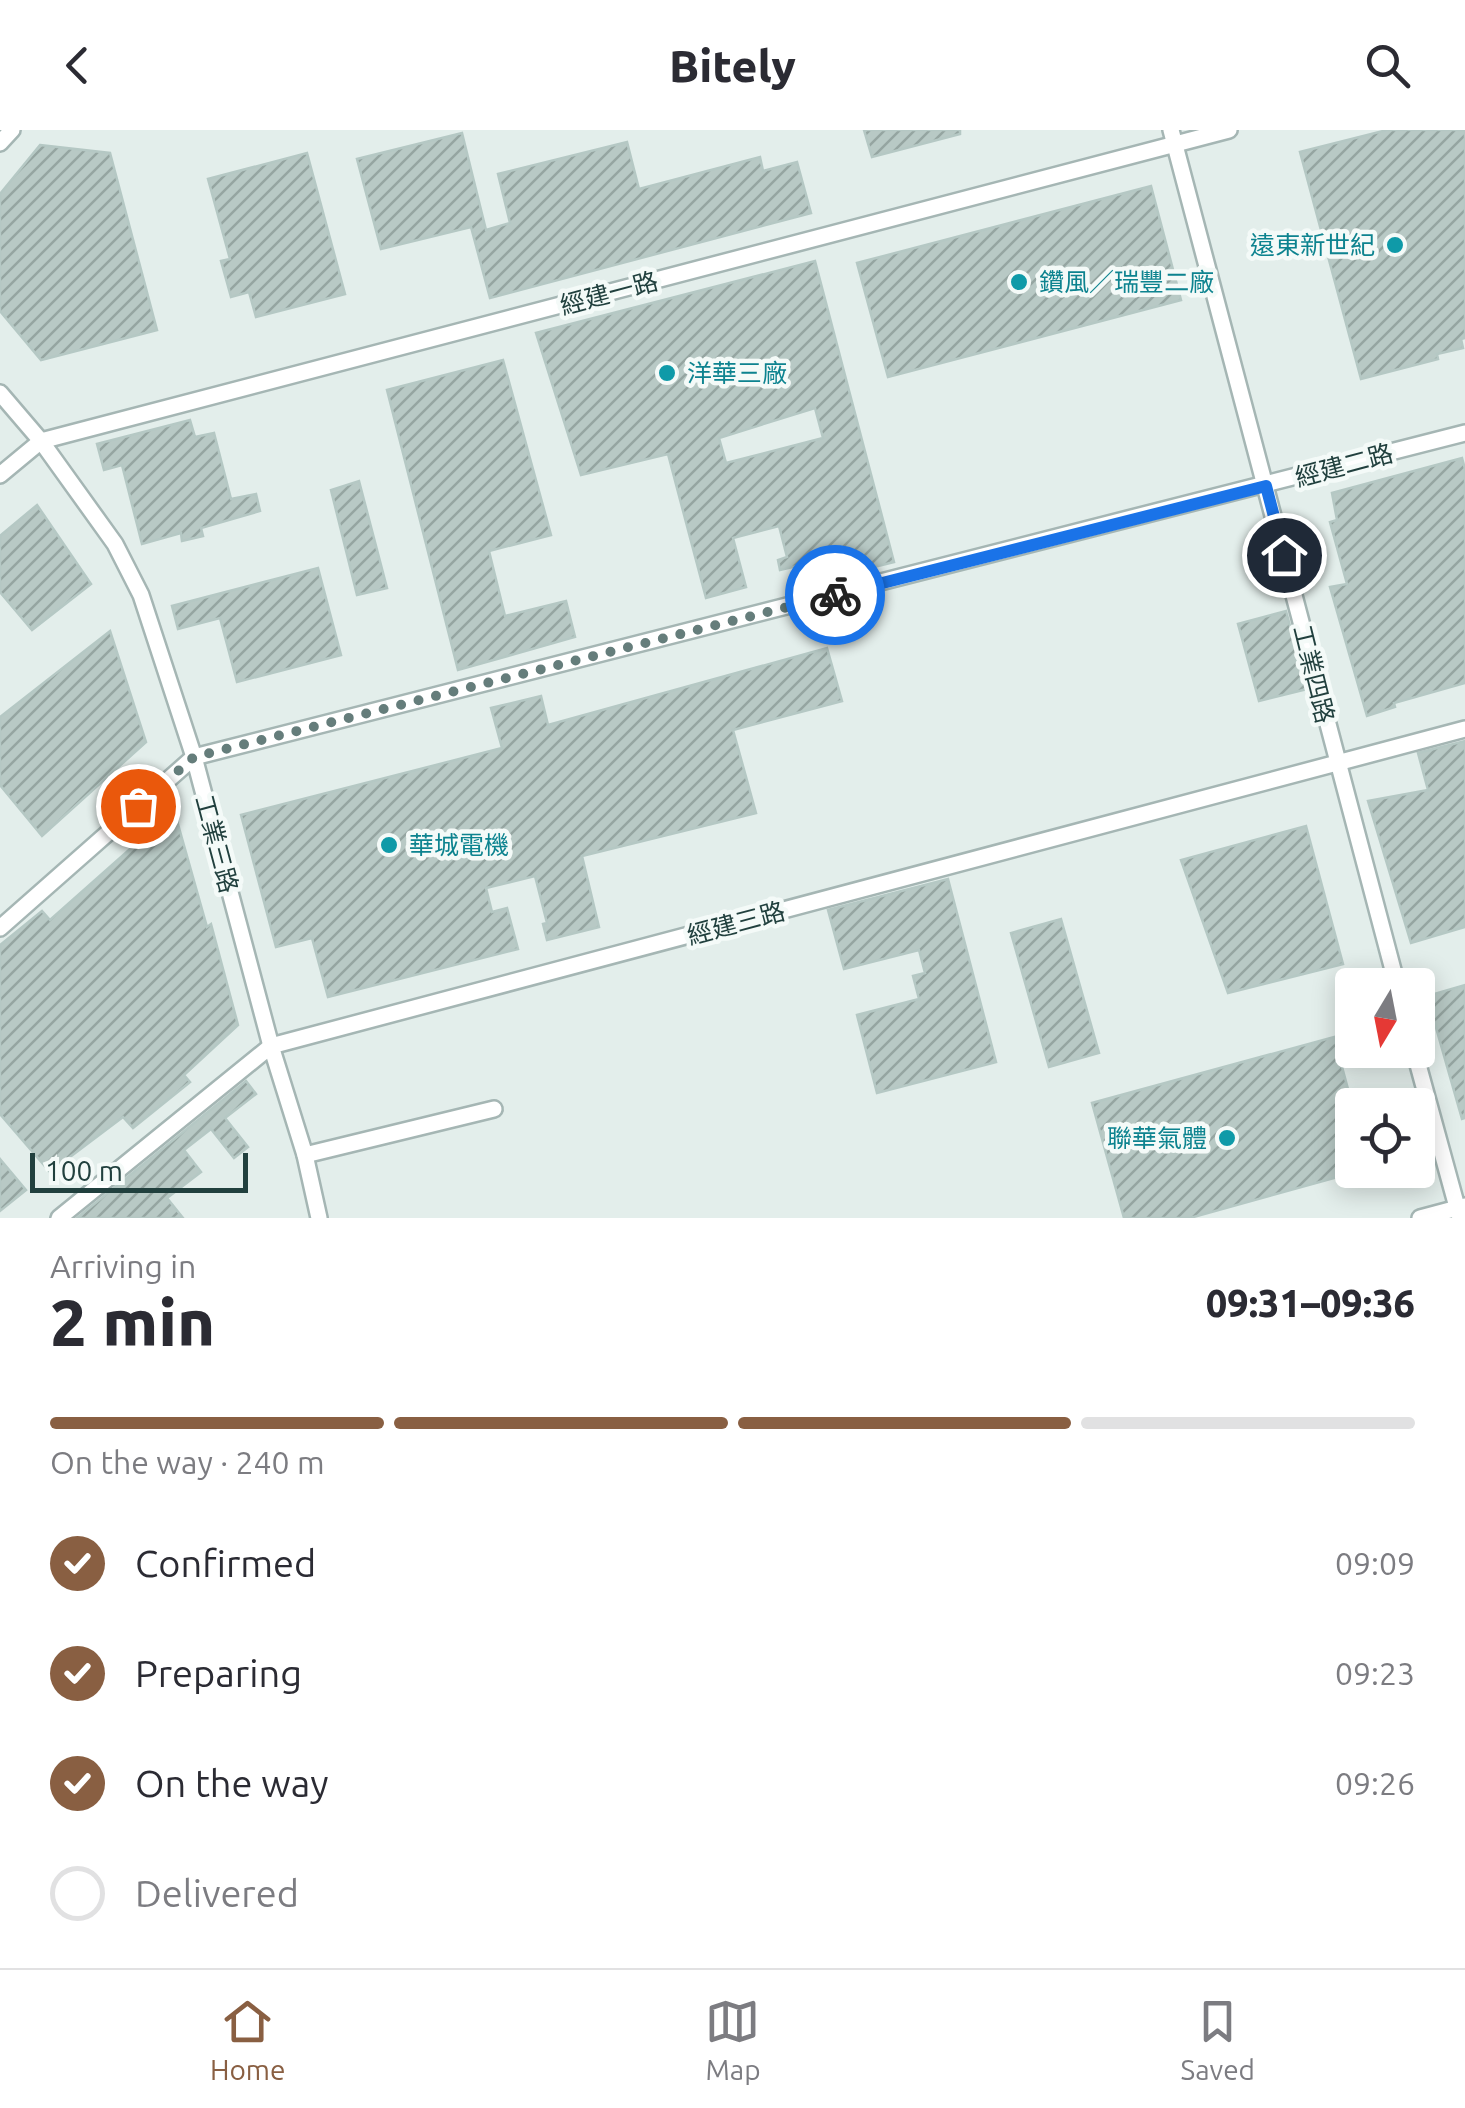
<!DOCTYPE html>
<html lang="en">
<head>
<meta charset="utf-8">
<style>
  :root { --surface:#fff; --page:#f7f7f7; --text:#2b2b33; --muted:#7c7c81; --line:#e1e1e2; --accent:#895f42 }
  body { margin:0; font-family:Ubuntu,"Noto Sans TC",sans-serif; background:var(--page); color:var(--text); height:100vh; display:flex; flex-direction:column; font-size:38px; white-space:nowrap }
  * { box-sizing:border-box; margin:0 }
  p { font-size:32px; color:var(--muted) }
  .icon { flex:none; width:55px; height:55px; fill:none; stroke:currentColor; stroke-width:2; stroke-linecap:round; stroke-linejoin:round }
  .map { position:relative; height:1088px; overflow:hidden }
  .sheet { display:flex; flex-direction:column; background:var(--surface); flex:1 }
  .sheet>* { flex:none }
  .needle { width:65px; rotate:190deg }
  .controls { position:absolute; left:1335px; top:838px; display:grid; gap:20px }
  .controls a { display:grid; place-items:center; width:100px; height:100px; border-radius:10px; background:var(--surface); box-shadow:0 5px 25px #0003; font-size:50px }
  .scale { position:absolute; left:30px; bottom:25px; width:218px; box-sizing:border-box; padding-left:10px; border:5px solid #21403e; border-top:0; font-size:28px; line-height:35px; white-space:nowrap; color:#21403e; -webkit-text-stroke:8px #f4faf8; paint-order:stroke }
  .pin { position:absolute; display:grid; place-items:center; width:85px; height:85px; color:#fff; margin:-42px; border:5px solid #fff; border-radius:50%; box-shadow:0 2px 10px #0007 }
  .courier { position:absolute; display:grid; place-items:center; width:100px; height:100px; margin:-50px; border:8px solid #1a73e8; border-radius:50%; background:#fff; color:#222; box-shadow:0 2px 12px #0007 }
  .headline em { font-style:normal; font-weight:800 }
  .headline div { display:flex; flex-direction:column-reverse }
  .headline { display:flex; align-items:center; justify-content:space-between; height:170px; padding:0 50px }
  h1 { font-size:65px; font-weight:800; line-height:75px }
  .bar { display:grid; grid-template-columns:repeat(4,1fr); gap:15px 10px; align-content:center; height:120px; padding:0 50px }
  .bar i { height:12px; border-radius:8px; background:var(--line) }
  .bar .active { background:var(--accent) }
  .bar p { grid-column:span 4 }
  ol { padding:0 50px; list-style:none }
  li { display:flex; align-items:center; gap:30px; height:110px }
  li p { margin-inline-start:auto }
  li .icon { padding:10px; border-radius:50%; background:var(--accent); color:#fff; stroke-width:4 }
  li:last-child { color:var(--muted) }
  li i { width:55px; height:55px; border:5px solid var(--line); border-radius:50% }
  header { display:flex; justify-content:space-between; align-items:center; height:130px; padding:0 50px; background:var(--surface); font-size:45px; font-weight:800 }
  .menu { display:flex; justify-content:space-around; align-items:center; height:140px; border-top:2px solid var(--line); background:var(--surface); font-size:28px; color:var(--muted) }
  .menu a { display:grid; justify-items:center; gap:5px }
  .menu .active { color:var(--accent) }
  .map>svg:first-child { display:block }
</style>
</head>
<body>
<header><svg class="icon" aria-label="back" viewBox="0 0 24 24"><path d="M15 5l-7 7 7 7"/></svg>Bitely<svg class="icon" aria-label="search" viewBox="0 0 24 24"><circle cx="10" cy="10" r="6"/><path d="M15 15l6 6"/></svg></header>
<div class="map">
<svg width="1465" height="1088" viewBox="0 0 1465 1088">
  <defs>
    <pattern id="building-hatch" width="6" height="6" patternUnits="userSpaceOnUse" patternTransform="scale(2.5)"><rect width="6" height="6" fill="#b8c9c5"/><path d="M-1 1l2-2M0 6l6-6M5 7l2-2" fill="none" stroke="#95a5a1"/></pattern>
  </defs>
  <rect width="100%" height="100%" fill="#e3eeeb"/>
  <!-- building -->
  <g fill="url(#building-hatch)" stroke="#b5c8c4" stroke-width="2.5" fill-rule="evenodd">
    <polygon points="864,0 960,0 960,4 872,27"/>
    <polygon points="1387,0 1465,0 1465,208 1461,209 1463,218 1437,224 1438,229 1361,249 1300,22"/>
    <polygon points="462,3 486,100 510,93 498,44 627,12 639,59 760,27 763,41 797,32 811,83 490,168 471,97 381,119 357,29"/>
    <polygon points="40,15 110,23 157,200 41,230 0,181 0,64"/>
    <polygon points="307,23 345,164 256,187 249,162 231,167 221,131 230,129 208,49"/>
    <polygon points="1151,56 1181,170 888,247 857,133"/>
    <path d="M815,131l79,301 -36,9 -5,-18 -73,17 -2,-10 9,-3 -8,-31 -46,12 13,49 -40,11 -38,-144 -87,21 -45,-142zM815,278l8,30 -97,25 -7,-25z"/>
    <polygon points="503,230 551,405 489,421 505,486 566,471 575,507 458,540 387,260"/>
    <polygon points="190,290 195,307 214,303 231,369 256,364 260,381 201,398 203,406 182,411 181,403 142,414 122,335 104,340 97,314"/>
    <polygon points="1462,328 1465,339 1465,553 1394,573 1395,577 1367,586 1330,457 1347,454 1330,392 1337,390 1332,363"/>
    <polygon points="359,351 387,458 357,465 331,360"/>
    <polygon points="37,375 91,454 32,500 0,462 0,406"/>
    <polygon points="318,438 341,525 237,552 220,488 178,499 172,476"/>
    <polygon points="1286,481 1307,559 1259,571 1238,494"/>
    <polygon points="110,501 146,612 42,706 0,655 0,587"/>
    <polygon points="827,518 842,571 733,600 756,683 582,726 599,797 547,810 543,794 547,793 535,746 486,758 492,782 507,778 518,819 328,867 312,808 276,817 241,685 502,618 491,578 541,566 548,595"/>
    <polygon points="1465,611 1465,797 1411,813 1368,671 1428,660 1418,623"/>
    <polygon points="174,680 207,797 211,794 238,895 184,945 190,952 133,998 123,987 50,1042 0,984 0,815 42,781 50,790"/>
    <polygon points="1306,696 1343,834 1228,863 1181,730"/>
    <polygon points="948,749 996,932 877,963 857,885 919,869 913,846 925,843 919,820 844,839 828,780"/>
    <polygon points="1061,789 1099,923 1049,937 1011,803"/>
    <polygon points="1465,855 1465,988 1462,989 1427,866"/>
    <polygon points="1334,907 1352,974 1352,1043 1190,1088 1124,1088 1092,973"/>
    <polygon points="246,951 256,964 225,988 248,1017 234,1028 211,999 184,1020 201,1042 167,1068 183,1088 77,1088"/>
    <polygon points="0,1029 26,1060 0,1081"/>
  </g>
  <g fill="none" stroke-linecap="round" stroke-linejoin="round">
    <!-- minor casing -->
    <g stroke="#a5b6b4" stroke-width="20">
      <g id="minor">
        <polyline points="1171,0 1397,855"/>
        <polyline points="0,13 12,0"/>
        <polyline points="0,263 41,311 115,414 141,465 194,627 271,916 305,1025 319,1088"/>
        <polyline points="0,345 41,311 1229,0"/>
        <polyline points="0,798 194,627 1465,303"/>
        <polyline points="1414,920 1460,1088"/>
        <polyline points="305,1025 494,979"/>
        <polyline points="59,1088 271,916 1465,599"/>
        <polyline points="1420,1088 1465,1076"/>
      </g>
    </g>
    <!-- minor -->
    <use href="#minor" stroke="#fff" stroke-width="15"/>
  </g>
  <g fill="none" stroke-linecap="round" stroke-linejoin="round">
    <!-- done -->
    <polyline stroke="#657d7b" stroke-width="10" stroke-dasharray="0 18" points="138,676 194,627 835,465"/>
    <!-- route -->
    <polyline stroke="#1a73e8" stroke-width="12" points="835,465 1266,356 1284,425"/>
  </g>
  <!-- markers -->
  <g fill="#0f9aa8" stroke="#f4faf8" stroke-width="4">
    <circle cx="1395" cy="115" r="10"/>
    <circle cx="1019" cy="152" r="10"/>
    <circle cx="667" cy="243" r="10"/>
    <circle cx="389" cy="715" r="10"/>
    <circle cx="1227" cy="1008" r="10"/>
  </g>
  <g text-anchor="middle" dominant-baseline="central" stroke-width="9" stroke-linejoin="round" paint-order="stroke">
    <!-- culture labels -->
    <g font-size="25" fill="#0d838f" stroke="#f4faf8" text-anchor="start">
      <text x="1375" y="115" text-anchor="end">遠東新世紀</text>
      <text x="1039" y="152">鑽風／瑞豐二廠</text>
      <text x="687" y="243">洋華三廠</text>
      <text x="409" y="715">華城電機</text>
      <text x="1207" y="1008" text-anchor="end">聯華氣體</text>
    </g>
    <!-- street labels -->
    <g font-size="25" fill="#21403e" stroke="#f4faf8">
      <text transform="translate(609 163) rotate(-15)">經建一路</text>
      <text transform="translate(1344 335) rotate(-15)">經建二路</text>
      <text transform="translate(1314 544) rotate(76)">工業四路</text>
      <text transform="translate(217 714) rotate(75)">工業三路</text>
      <text transform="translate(736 793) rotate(-15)">經建三路</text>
    </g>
  </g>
</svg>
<div class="controls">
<a><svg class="needle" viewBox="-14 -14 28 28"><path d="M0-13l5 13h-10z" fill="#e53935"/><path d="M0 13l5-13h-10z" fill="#7c7c81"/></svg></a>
<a><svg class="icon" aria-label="locate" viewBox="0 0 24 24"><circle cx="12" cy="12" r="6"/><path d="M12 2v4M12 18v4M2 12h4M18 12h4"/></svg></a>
</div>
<div class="scale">100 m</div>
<div class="pin" style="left:138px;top:676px;background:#ea580c"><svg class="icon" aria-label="bag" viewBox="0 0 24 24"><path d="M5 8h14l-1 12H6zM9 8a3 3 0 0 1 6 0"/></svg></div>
<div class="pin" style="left:1284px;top:425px;background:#1f2937"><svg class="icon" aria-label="home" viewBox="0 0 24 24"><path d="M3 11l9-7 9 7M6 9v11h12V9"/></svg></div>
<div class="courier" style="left:835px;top:465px"><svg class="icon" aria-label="bike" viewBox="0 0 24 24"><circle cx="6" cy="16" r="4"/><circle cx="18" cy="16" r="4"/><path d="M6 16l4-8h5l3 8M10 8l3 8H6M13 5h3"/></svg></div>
</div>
<section class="sheet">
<div class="headline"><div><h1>2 min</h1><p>Arriving in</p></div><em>09:31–09:36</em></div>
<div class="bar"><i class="active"></i><i class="active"></i><i class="active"></i><i></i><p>On the way · 240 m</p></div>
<ol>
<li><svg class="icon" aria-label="check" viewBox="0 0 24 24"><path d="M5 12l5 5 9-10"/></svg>Confirmed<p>09:09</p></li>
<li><svg class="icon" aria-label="check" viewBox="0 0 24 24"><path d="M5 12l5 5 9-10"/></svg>Preparing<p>09:23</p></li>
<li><svg class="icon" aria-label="check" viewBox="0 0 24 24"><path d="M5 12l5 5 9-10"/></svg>On the way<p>09:26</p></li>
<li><i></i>Delivered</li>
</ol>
</section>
<nav class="menu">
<a class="active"><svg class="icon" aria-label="home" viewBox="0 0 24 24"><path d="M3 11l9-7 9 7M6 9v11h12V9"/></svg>Home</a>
<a><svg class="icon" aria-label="map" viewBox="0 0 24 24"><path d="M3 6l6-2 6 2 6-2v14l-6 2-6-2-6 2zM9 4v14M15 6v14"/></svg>Map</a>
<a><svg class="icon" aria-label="saved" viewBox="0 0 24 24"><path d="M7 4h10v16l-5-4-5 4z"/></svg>Saved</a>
</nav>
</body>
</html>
